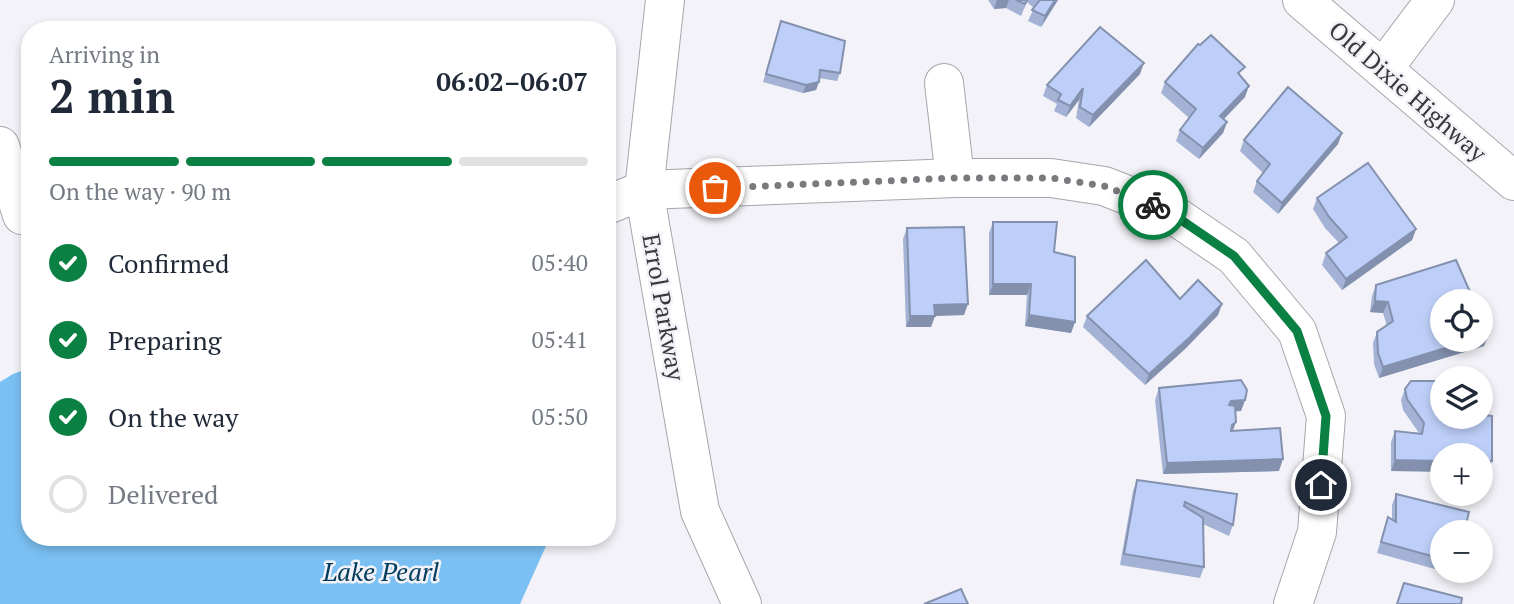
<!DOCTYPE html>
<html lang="en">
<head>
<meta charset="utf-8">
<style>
  :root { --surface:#fff; --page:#f2f2f3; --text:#1f2937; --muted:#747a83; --line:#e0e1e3; --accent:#0b8043 }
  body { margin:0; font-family:"PT Serif",serif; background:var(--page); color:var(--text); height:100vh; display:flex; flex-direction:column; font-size:26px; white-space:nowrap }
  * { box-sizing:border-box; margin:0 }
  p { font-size:23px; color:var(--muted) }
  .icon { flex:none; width:38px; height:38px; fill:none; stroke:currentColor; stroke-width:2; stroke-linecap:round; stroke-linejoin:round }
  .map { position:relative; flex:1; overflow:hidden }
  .details { position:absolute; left:21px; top:21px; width:595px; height:525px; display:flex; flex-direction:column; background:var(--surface); border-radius:28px; box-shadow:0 4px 10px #0003 }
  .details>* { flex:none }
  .buttons { position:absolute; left:1430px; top:289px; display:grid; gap:14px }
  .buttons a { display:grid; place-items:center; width:63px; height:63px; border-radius:50%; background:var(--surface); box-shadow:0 4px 10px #0003; font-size:35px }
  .pin { position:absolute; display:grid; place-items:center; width:60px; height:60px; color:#fff; margin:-30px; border:4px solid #fff; border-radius:50%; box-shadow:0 2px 7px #0007 }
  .courier { position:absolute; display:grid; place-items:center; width:70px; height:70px; margin:-35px; border:5px solid #0b8043; border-radius:50%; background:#fff; color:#222; box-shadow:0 2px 9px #0007 }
  .head em { font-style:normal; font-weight:700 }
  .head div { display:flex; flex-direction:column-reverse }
  .head { display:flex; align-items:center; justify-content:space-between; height:119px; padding:0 28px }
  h1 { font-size:46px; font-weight:700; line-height:52px }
  .bar { display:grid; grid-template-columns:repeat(4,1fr); gap:10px 7px; align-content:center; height:84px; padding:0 28px }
  .bar i { height:9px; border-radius:5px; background:var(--line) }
  .bar .current { background:var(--accent) }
  .bar p { grid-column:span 4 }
  ol { padding:0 28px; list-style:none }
  li { display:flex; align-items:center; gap:21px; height:77px }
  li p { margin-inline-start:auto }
  li .icon { padding:7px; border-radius:50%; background:var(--accent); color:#fff; stroke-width:4 }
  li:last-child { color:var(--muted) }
  li i { width:38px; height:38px; border:4px solid var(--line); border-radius:50% }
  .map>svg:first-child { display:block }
</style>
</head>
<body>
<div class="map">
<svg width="1514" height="604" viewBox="0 0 1514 604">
  <rect width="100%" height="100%" fill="#f2f2f8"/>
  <!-- water -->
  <polygon fill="#7ac0f3" points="30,368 30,537 550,537 520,604 0,604 0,382 13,374"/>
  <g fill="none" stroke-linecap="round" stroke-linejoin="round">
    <!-- minor casing -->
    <g stroke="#a6a6ac" stroke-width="40">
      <g id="minor">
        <polyline points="665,0 644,190 700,511 742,604"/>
        <polyline points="1302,0 1514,181"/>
        <polyline points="1383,69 1435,0"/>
        <polyline points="944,83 955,178"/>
        <polyline points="0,146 22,215"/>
        <polyline points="607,205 644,190 955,178 1051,178 1104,186 1168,211 1234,256 1297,331 1326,416 1317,532 1293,604"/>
      </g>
    </g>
    <!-- minor -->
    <use href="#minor" stroke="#fff" stroke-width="38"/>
  </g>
  <!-- wall -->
  <g fill="#a3b2d5">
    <polygon points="988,0 1058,0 1041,27 1028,21 1034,8 1027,2 1021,16 1006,8 994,9"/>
    <polygon points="781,21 840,73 837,81 819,78 816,90 803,93 763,82"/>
    <polygon points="1140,74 1089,127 1076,118 1079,100 1066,117 1054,111 1057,104 1043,96 1047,85"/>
    <polygon points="1241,77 1245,97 1224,119 1227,122 1223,133 1199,159 1176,141 1180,130 1189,118 1161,93 1165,82"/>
    <polygon points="1342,133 1338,144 1278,214 1253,192 1257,181 1263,173 1240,151 1244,140"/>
    <polygon points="1317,198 1416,229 1412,240 1342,290 1322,265 1326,253 1339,243 1325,228 1313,209"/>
    <polygon points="993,222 1054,252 1075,322 1071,333 1025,326 1027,295 989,295 989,233"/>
    <polygon points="907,228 964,315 935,316 931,327 906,327 903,239"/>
    <polygon points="1376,285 1488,335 1484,346 1379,378 1374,364 1373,343 1377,332 1387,326 1383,313 1370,312 1372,296"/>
    <polygon points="1180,299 1222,304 1218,315 1185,349 1145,385 1083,327 1087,316"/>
    <polygon points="1159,388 1245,400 1241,411 1235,411 1233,431 1279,471 1163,474 1155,400"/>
    <polygon points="1405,389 1484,415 1488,473 1480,472 1480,455 1391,471 1391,442 1395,431 1419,433 1403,410 1401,400"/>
    <polygon points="1137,480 1233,525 1229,536 1203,524 1204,567 1200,578 1120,565 1133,491"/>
    <polygon points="1396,494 1442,532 1442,570 1454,570 1453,574 1377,553 1388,517 1392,519 1392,505"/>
  </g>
  <!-- shaded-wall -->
  <g fill="#8491ae">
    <polygon points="997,0 1009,0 1006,8 994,9"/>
    <polygon points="1055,0 1058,0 1041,27 1045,16"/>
    <polygon points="1144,63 1140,74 1089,127 1093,115"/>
    <polygon points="819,82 816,90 803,93 806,85"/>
    <polygon points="1249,86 1245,97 1216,127 1220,116"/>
    <polygon points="1083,88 1079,100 1066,117 1070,106"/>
    <polygon points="1227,122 1223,133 1199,159 1203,148"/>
    <polygon points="1342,133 1338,144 1278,214 1282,203"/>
    <polygon points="1416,229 1412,240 1342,290 1346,279"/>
    <polygon points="993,284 1031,284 1027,295 989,295"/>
    <polygon points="1375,301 1388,302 1383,313 1370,312"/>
    <polygon points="968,304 964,315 930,316 934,305"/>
    <polygon points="1222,304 1218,315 1185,349 1145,385 1149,374"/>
    <polygon points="1029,315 1075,322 1071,333 1025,326"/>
    <polygon points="910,316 935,316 931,327 906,327"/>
    <polygon points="1488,335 1484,346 1379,378 1383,367 1472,340 1480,340 1480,337"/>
    <polygon points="1245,400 1241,411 1227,412 1225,416 1231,401"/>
    <polygon points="1236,422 1232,433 1228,436 1232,425"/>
    <polygon points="1283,459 1279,471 1163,474 1167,463"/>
    <polygon points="1395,460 1442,461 1442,472 1391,471"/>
    <polygon points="1480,461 1492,461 1488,473 1480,472"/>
  </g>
  <!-- building -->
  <g fill="#bdcff8" stroke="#8491ae" stroke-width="2">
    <polygon points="1016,0 1027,0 1025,4"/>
    <polygon points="1040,0 1055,0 1045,16 1032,10"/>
    <polygon points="781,21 845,41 840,73 820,70 819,82 806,85 766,74"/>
    <polygon points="1100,27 1144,63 1093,115 1080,107 1083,88 1070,106 1058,100 1061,94 1047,85"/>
    <polygon points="1211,35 1245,67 1238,73 1249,86 1220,116 1227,122 1203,148 1180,130 1196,109 1165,82 1198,44 1200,45"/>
    <polygon points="1288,87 1342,133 1282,203 1257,181 1270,164 1244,140"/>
    <polygon points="1368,163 1416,229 1346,279 1326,253 1347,237 1329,217 1317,198"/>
    <polygon points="993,222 1057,222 1054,252 1075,257 1075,322 1029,315 1031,284 993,284"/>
    <polygon points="964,227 968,304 934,305 935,316 910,316 907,228"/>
    <polygon points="1146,260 1180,299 1198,280 1222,304 1189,338 1149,374 1087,316"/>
    <polygon points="1456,260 1474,301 1442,301 1442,340 1472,340 1383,367 1378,353 1377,332 1393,321 1388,302 1375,301 1376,285"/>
    <polygon points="1480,317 1488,335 1480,337"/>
    <polygon points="1241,380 1247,390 1245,400 1231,401 1229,405 1235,406 1236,422 1232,425 1231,431 1280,428 1283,459 1167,463 1159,388"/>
    <polygon points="1411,381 1442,381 1442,416 1480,416 1480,382 1484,382 1484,415 1492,416 1492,461 1480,461 1480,455 1442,455 1442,461 1395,460 1395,431 1422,434 1424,423 1407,399 1405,389"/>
    <polygon points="1137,480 1237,494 1233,525 1185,502 1184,506 1203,518 1204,567 1124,554"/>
    <polygon points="1396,494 1469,512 1464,532 1442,532 1442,559 1381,542 1388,517 1396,522"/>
    <polygon points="1404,583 1462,598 1461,604 1397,604"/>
    <polygon points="961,589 968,604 924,604"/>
  </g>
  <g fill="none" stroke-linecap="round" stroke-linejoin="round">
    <!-- done -->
    <polyline stroke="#7a7a7e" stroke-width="7" stroke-dasharray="0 12.6" points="715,188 955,178 1051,178 1104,186 1153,205"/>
    <!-- route -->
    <polyline stroke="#0b8043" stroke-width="9" points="1153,205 1168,211 1234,256 1297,331 1326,416 1321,485"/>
  </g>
  <g text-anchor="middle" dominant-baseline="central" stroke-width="5" stroke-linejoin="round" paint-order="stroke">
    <!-- street labels -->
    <g font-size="24" fill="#39393c" stroke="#f2f2f8">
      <text transform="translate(1408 91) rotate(41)">Old Dixie Highway</text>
      <text transform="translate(664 307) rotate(80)">Errol Parkway</text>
    </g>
    <!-- water labels -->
    <g font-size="26" font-style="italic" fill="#033d5d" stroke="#f2f2f8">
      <text x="381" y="571">Lake Pearl</text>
    </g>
  </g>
</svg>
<div class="buttons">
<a><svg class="icon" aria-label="locate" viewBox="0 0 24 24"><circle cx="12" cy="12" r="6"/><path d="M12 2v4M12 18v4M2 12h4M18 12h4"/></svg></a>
<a><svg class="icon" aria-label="layers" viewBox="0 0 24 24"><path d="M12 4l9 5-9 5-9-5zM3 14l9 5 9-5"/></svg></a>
<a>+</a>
<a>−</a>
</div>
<div class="pin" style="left:715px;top:188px;background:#ea580c"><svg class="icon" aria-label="bag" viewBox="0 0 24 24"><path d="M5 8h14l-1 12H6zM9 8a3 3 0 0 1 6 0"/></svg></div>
<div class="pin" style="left:1321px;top:485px;background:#1f2937"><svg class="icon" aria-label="home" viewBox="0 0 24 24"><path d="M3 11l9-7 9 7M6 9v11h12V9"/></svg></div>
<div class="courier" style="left:1153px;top:205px"><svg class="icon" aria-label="bike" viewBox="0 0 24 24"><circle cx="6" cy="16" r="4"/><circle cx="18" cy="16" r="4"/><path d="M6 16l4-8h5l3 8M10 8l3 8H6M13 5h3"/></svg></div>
<section class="details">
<div class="head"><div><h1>2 min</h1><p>Arriving in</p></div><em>06:02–06:07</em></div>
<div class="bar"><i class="current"></i><i class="current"></i><i class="current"></i><i></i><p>On the way · 90 m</p></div>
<ol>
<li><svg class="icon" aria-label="check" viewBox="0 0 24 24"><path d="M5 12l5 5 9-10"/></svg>Confirmed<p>05:40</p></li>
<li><svg class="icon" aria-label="check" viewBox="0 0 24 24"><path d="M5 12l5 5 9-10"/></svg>Preparing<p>05:41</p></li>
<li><svg class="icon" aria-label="check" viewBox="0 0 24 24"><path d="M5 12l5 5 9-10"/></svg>On the way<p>05:50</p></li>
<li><i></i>Delivered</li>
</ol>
</section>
</div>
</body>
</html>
